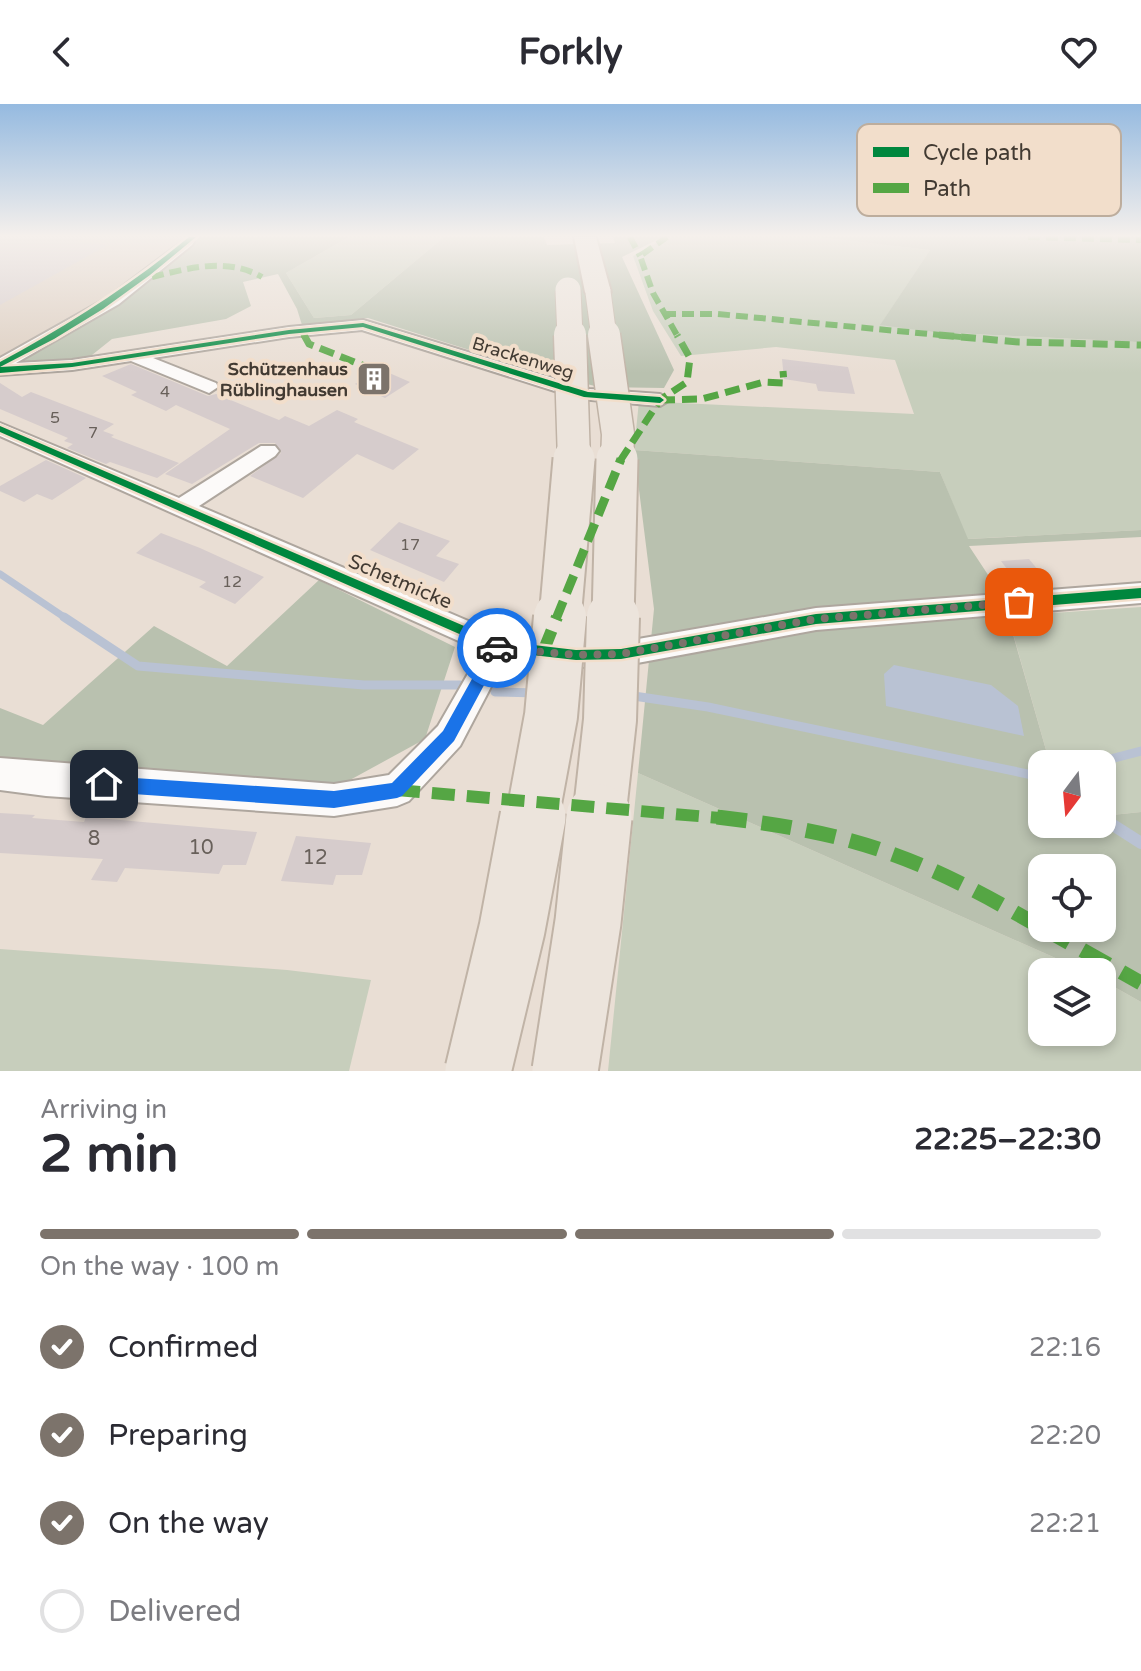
<!DOCTYPE html>
<html lang="en">
<head>
<meta charset="utf-8">
<style>
  :root { --surface:#fff; --page:#f2f2f3; --text:#2b2b33; --muted:#7c7c81; --line:#e1e1e2; --accent:#7c736b }
  body { margin:0; font-family:"Varela Round",sans-serif; background:var(--page); color:var(--text); height:100vh; display:flex; flex-direction:column; font-size:30px; white-space:nowrap }
  * { box-sizing:border-box; margin:0 }
  p { font-size:26px; color:var(--muted) }
  .icon { flex:none; width:44px; height:44px; fill:none; stroke:currentColor; stroke-width:2; stroke-linecap:round; stroke-linejoin:round }
  .map { position:relative; height:967px; overflow:hidden }
  .sheet { display:flex; flex-direction:column; background:var(--surface); flex:1 }
  .sheet>* { flex:none }
  .needle { width:52px; rotate:196deg }
  .controls { position:absolute; left:1028px; top:646px; display:grid; gap:16px }
  .controls a { display:grid; place-items:center; width:88px; height:88px; border-radius:16px; background:var(--surface); box-shadow:0 4px 12px #0003; font-size:40px }
  .pin { position:absolute; display:grid; place-items:center; width:68px; height:68px; color:#fff; margin:-34px; border-radius:16px; box-shadow:0 4px 12px #0006 }
  .courier { position:absolute; display:grid; place-items:center; width:80px; height:80px; margin:-40px; border:6px solid #1a73e8; border-radius:50%; background:#fff; color:#222; box-shadow:0 2px 10px #0007 }
  .summary em { font-style:normal; font-weight:700 }
  .summary div { display:flex; flex-direction:column-reverse }
  .summary { display:flex; align-items:center; justify-content:space-between; height:136px; padding:0 40px }
  h1 { font-size:52px; font-weight:700; line-height:60px }
  .bar { display:grid; grid-template-columns:repeat(4,1fr); gap:12px 8px; align-content:center; height:96px; padding:0 40px }
  .bar i { height:10px; border-radius:6px; background:var(--line) }
  .bar .active { background:var(--accent) }
  .bar p { grid-column:span 4 }
  ol { padding:0 40px; list-style:none }
  li { display:flex; align-items:center; gap:24px; height:88px }
  li p { margin-inline-start:auto }
  li .icon { padding:8px; border-radius:50%; background:var(--accent); color:#fff; stroke-width:4 }
  li:last-child { color:var(--muted) }
  li i { width:44px; height:44px; border:4px solid var(--line); border-radius:50% }
  header { display:flex; justify-content:space-between; align-items:center; height:104px; padding:0 40px; background:var(--surface); font-size:36px; font-weight:700 }
  .map>svg:first-child { display:block }
</style>
</head>
<body>
<header><svg class="icon" aria-label="back" viewBox="0 0 24 24"><path d="M15 5l-7 7 7 7"/></svg>Forkly<svg class="icon" aria-label="heart" viewBox="0 0 24 24"><path d="M12 20l-8-8c-3-5 5-10 8-4 3-6 11-1 8 4z"/></svg></header>
<div class="map">
<svg width="1141" height="967" viewBox="0 0 1141 967">
  <rect width="100%" height="100%" fill="#e9ded4"/>
  <!-- industrial -->
  <polygon fill="#ddcfc2" points="0,133 186,133 145,175 0,261"/>
  <!-- green -->
  <g fill="#c7cebc">
    <polygon points="349,133 444,133 351,211 314,214 286,169"/>
    <polygon points="667,133 816,133 930,146 881,220 933,228 1137,238 1141,242 1141,426 967,435 940,368 634,346 639,297 914,310 895,256 776,243 681,252 653,207 633,152"/>
    <polygon points="1141,503 1141,708 1102,712 1102,660 1050,660 1008,512"/>
    <polygon points="638,669 1087,868 1042,868 1042,928 1102,928 1102,876 1141,898 1141,967 608,967"/>
    <polygon points="0,845 287,866 371,876 349,967 0,967"/>
  </g>
  <!-- forest -->
  <g fill="#b9c1af" fill-rule="evenodd">
    <polygon points="186,133 349,133 286,169 314,214 351,211 444,133 544,133 547,141 615,139 613,133 663,133 622,153 674,266 664,284 599,283 546,270 368,214 302,221 297,205 278,170 243,178 251,202 226,215 112,235 87,255 2,266 127,193"/>
    <polygon points="816,133 1141,133 1141,242 1137,238 933,228 880,221 930,146"/>
    <path d="M634,346l306,22 28,67 173,-9v7l-172,9 33,50 48,168h-8v60h60v-8l39,-4v190l-39,-22v-8h-15l-449,-199 16,-164zM1042,764h60v60h-60z"/>
    <polygon points="319,476 455,543 425,635 328,688 0,668 0,604 43,621 154,522 227,562"/>
  </g>
  <!-- water -->
  <polygon fill="#b9c2d3" points="894,561 991,581 1018,602 1024,632 886,602 884,570"/>
  <g fill="none" stroke-linecap="round" stroke-linejoin="round">
    <!-- stream-far2 -->
    <polyline stroke="#b9c2d3" stroke-width="7" points="0,470 67,515"/>
    <!-- stream-far1 -->
    <g stroke="#b9c2d3" stroke-width="9">
      <polyline points="64,513 138,562 364,581 460,581"/>
      <polyline points="495,588 538,589"/>
      <polyline points="627,591 708,603 1042,673"/>
      <polyline points="1091,660 1141,647"/>
    </g>
    <!-- stream -->
    <polyline stroke="#b9c2d3" stroke-width="12" points="1102,714 1141,739"/>
  </g>
  <!-- building -->
  <g fill="#d6cccc">
    <polygon points="0,133 87,133 78,138 108,141 0,201"/>
    <polygon points="782,255 848,263 855,290 818,287 816,280 784,275"/>
    <polygon points="131,260 208,292 216,290 279,316 285,312 309,322 337,306 358,315 354,318 419,345 393,366 357,350 303,394 250,372 281,349 275,339 259,339 192,380 165,370 230,325 176,301 166,307 131,291 137,288 102,272"/>
    <polygon points="380,265 410,278 385,294 355,280"/>
    <polygon points="0,279 22,293 31,288 114,320 103,327 114,331 111,333 179,359 157,374 110,358 106,360 67,344 73,340 64,337 68,334 0,305"/>
    <polygon points="46,356 86,374 52,396 37,390 24,398 0,387 0,382"/>
    <polygon points="399,418 450,437 436,452 459,460 444,478 370,446"/>
    <polygon points="161,429 200,444 264,473 235,500 199,483 206,478 136,449"/>
    <polygon points="1029,455 1052,483 1022,485 1001,457"/>
    <polygon points="0,709 35,711 32,714 84,718 86,713 257,728 246,761 223,761 219,770 125,764 117,778 91,776 103,755 0,749"/>
    <polygon points="296,732 371,739 362,771 336,771 333,781 281,777"/>
  </g>
  <g fill="none" stroke-linecap="round" stroke-linejoin="round">
    <!-- street casing -->
    <g stroke="#aea69e" stroke-width="4">
      <g id="street">
        <polygon points="187,134 194,138 192,141 119,200 16,259 72,256 289,223 363,216 589,285 660,290 670,296 660,302 580,295 362,226 289,233 153,254 216,279 218,283 209,289 131,257 72,266 0,271 0,254 107,194"/>
        <polygon points="0,319 179,394 261,342 275,342 279,347 275,352 199,402 501,531 576,539 621,538 816,504 1141,479 1141,499 816,526 621,562 576,563 506,554 460,642 409,697 397,702 334,712 46,692 0,686 0,654 334,680 389,671 438,622 481,547 0,332"/>
      </g>
    </g>
    <!-- highway casing -->
    <g stroke="#c0b3a6" stroke-width="4">
      <polygon id="highway" points="574,133 596,133 611,188 607,193 589,193 585,188"/>
    </g>
    <!-- street -->
    <use href="#street" fill="#fcfaf9" fill-rule="evenodd"/>
    <!-- highway -->
    <use href="#highway" fill="#ece4dc" fill-rule="evenodd"/>
    <!-- highway-bridge-far4 casing -->
    <g stroke="#c0b3a6" stroke-width="27" stroke-linecap="butt">
      <g id="highway-bridge-far4">
        <polyline points="568,186 570,233"/>
        <polyline points="598,188 604,233"/>
      </g>
    </g>
    <!-- highway-bridge-far3 casing -->
    <g stroke="#c0b3a6" stroke-width="35" stroke-linecap="butt">
      <g id="highway-bridge-far3">
        <polyline points="570,231 574,357"/>
        <polyline points="604,231 618,330 617,357"/>
      </g>
    </g>
    <!-- highway-bridge-far2 casing -->
    <g stroke="#c0b3a6" stroke-width="45" stroke-linecap="butt">
      <g id="highway-bridge-far2">
        <polyline points="560,515 574,355"/>
        <polyline points="613,515 617,355"/>
      </g>
    </g>
    <!-- highway-bridge-far1 casing -->
    <g stroke="#c0b3a6" stroke-width="56" stroke-linecap="butt">
      <g id="highway-bridge-far1">
        <polyline points="532,715 551,612 560,513"/>
        <polyline points="599,715 610,616 613,513"/>
      </g>
    </g>
    <!-- highway-bridge casing -->
    <g stroke="#c0b3a6" stroke-width="69" stroke-linecap="butt">
      <g id="highway-bridge">
        <polyline points="478,967 512,825 533,713"/>
        <polyline points="565,967 588,818 599,713"/>
      </g>
    </g>
    <!-- highway-bridge-far4 -->
    <use href="#highway-bridge-far4" stroke="#ece4dc" stroke-width="25"/>
    <!-- highway-bridge-far3 -->
    <use href="#highway-bridge-far3" stroke="#ece4dc" stroke-width="32"/>
    <!-- highway-bridge-far2 -->
    <use href="#highway-bridge-far2" stroke="#ece4dc" stroke-width="41"/>
    <!-- highway-bridge-far1 -->
    <use href="#highway-bridge-far1" stroke="#ece4dc" stroke-width="52"/>
    <!-- highway-bridge -->
    <use href="#highway-bridge" stroke="#ece4dc" stroke-width="65"/>
    <!-- quiet-far4 -->
    <g stroke="#55a644" stroke-width="6" stroke-dasharray="12 6" stroke-linecap="butt">
      <polyline points="630,133 640,152"/>
      <polyline points="667,133 640,152 653,189 678,233"/>
      <polyline points="1028,133 1141,136"/>
      <path d="M152,173c37,-9 75,-20 110,0"/>
      <polyline points="664,210 718,210 961,233"/>
      <polyline points="303,226 304,233"/>
    </g>
    <!-- quiet-far3 -->
    <g stroke="#55a644" stroke-width="7" stroke-dasharray="15 7" stroke-linecap="butt">
      <polyline points="304,231 309,240 372,265"/>
      <polyline points="939,231 1019,238 1141,241"/>
      <polyline points="660,296 702,295 764,278 784,279 783,267"/>
      <polyline points="620,357 660,296 687,278 690,254 677,231"/>
    </g>
    <!-- quiet-far2 -->
    <polyline stroke="#55a644" stroke-width="9" stroke-dasharray="19 9" stroke-linecap="butt" points="556,515 621,355"/>
    <!-- quiet-far1 -->
    <g stroke="#55a644" stroke-width="12" stroke-dasharray="23 12" stroke-linecap="butt">
      <polyline points="543,548 557,513"/>
      <polyline points="397,686 732,715"/>
    </g>
    <!-- quiet -->
    <g stroke="#55a644" stroke-width="15" stroke-dasharray="30 15" stroke-linecap="butt">
      <path d="M717,713c59,7 119,16 175,37 53,19 102,46 150,74"/>
      <polyline points="1043,824 1141,879"/>
    </g>
    <!-- cycleway casing -->
    <g stroke="#f2decb" stroke-width="5">
      <g id="cycleway">
        <path d="M189,133h7l-46,38 -47,34 -49,30 -54,28v-5c67,-36 130,-76 189,-125z"/>
        <polygon points="363,219 588,288 660,293 664,296 660,299 584,293 363,223 289,230 72,263 0,269 0,263 72,259 289,226"/>
        <polygon points="0,322 499,537 576,546 621,545 816,510 1141,484 1141,494 816,520 621,555 576,556 498,547 0,328"/>
      </g>
    </g>
    <!-- cycleway -->
    <use href="#cycleway" fill="#00873e" fill-rule="evenodd"/>
  </g>
  <!-- sky -->
  <linearGradient id="sky" x2="0" y2="1"><stop stop-color="#95bae0"/><stop offset="0.49" stop-color="#f5f0ec"/><stop offset="1" stop-color="#f5f0ec" stop-opacity="0"/></linearGradient>
  <rect width="1141" height="269" fill="url(#sky)"/>
  <!-- route -->
  <polygon fill="#1a73e8" points="497,538 504,544 454,637 402,692 397,694 334,704 104,688 95,680 104,672 334,687 392,679 443,627 492,539"/>
  <g fill="none" stroke-linecap="round" stroke-linejoin="round">
    <!-- done -->
    <polyline stroke="#7c736b" stroke-width="8" stroke-dasharray="0 14.4" points="497,544 576,551 621,550 816,515 1019,498"/>
  </g>
  <!-- icons -->
  <defs>
    <g id="building-square" transform="scale(1.8)"><rect x="-9" y="-9" width="18" height="18" rx="4" fill="#7c736b" stroke="#f2decb"/><path d="M-4-6H4V6H1V3H-1V6H-4ZM-2.5-4.3h1.7v1.8h-1.7ZM.8-4.3h1.7v1.8H.8ZM-2.5-1h1.7V.8h-1.7ZM.8-1h1.7V.8H.8Z" fill="#fff"/></g>
  </defs>
  <g fill-rule="evenodd">
    <use href="#building-square" x="374" y="275"/>
  </g>
  <g text-anchor="middle" dominant-baseline="central" stroke-width="8" stroke-linejoin="round" paint-order="stroke">
    <!-- number labels -->
    <g font-size="16" fill="#68605a">
      <text x="165" y="288">4</text>
      <text x="55" y="314">5</text>
      <text x="93" y="329">7</text>
      <text x="410" y="441">17</text>
      <text x="232" y="478">12</text>
    </g>
    <!-- far-street labels -->
    <g font-size="18" fill="#423a32" stroke="#f2decb">
      <text transform="translate(523 254) rotate(17)">Brackenweg</text>
    </g>
    <!-- far-poi labels -->
    <g font-size="18" font-weight="bold" fill="#423a32" stroke="#f2decb" text-anchor="end">
      <text x="348" y="265">Schützenhaus<tspan x="348" dy="21">Rüblinghausen</tspan></text>
    </g>
    <!-- street labels -->
    <g font-size="20" fill="#423a32" stroke="#f2decb">
      <text transform="translate(400 478) rotate(23)">Schetmicke</text>
    </g>
    <!-- near-number labels -->
    <g font-size="20" fill="#68605a">
      <text x="94" y="735">8</text>
      <text x="201" y="744">10</text>
      <text x="315" y="754">12</text>
    </g>
  </g>
  <!-- legend -->
  <rect x="857" y="20" width="264" height="92" rx="12" fill="#f2decb" stroke="#bdad9d" stroke-width="2"/>
  <rect x="873" y="43" width="36" height="10" fill="#00873e"/>
  <rect x="873" y="79" width="36" height="10" fill="#55a644"/>
  <g font-size="22" fill="#423a32">
    <text x="923" y="56">Cycle path</text>
    <text x="923" y="92">Path</text>
  </g>
</svg>
<div class="controls">
<a><svg class="needle" viewBox="-14 -14 28 28"><path d="M0-13l5 13h-10z" fill="#e53935"/><path d="M0 13l5-13h-10z" fill="#7c7c81"/></svg></a>
<a><svg class="icon" aria-label="locate" viewBox="0 0 24 24"><circle cx="12" cy="12" r="6"/><path d="M12 2v4M12 18v4M2 12h4M18 12h4"/></svg></a>
<a><svg class="icon" aria-label="layers" viewBox="0 0 24 24"><path d="M12 4l9 5-9 5-9-5zM3 14l9 5 9-5"/></svg></a>
</div>
<div class="pin" style="left:1019px;top:498px;background:#ea580c"><svg class="icon" aria-label="bag" viewBox="0 0 24 24"><path d="M5 8h14l-1 12H6zM9 8a3 3 0 0 1 6 0"/></svg></div>
<div class="pin" style="left:104px;top:680px;background:#1f2937"><svg class="icon" aria-label="home" viewBox="0 0 24 24"><path d="M3 11l9-7 9 7M6 9v11h12V9"/></svg></div>
<div class="courier" style="left:497px;top:544px"><svg class="icon" aria-label="car" viewBox="0 0 24 24"><path d="M5 17H2v-5l4-1 3-4h7l3 4 3 1v5h-3M9 17h6M6 11h13"/><circle cx="7" cy="17" r="2"/><circle cx="17" cy="17" r="2"/></svg></div>
</div>
<section class="sheet">
<div class="summary"><div><h1>2 min</h1><p>Arriving in</p></div><em>22:25–22:30</em></div>
<div class="bar"><i class="active"></i><i class="active"></i><i class="active"></i><i></i><p>On the way · 100 m</p></div>
<ol>
<li><svg class="icon" aria-label="check" viewBox="0 0 24 24"><path d="M5 12l5 5 9-10"/></svg>Confirmed<p>22:16</p></li>
<li><svg class="icon" aria-label="check" viewBox="0 0 24 24"><path d="M5 12l5 5 9-10"/></svg>Preparing<p>22:20</p></li>
<li><svg class="icon" aria-label="check" viewBox="0 0 24 24"><path d="M5 12l5 5 9-10"/></svg>On the way<p>22:21</p></li>
<li><i></i>Delivered</li>
</ol>
</section>
</body>
</html>
